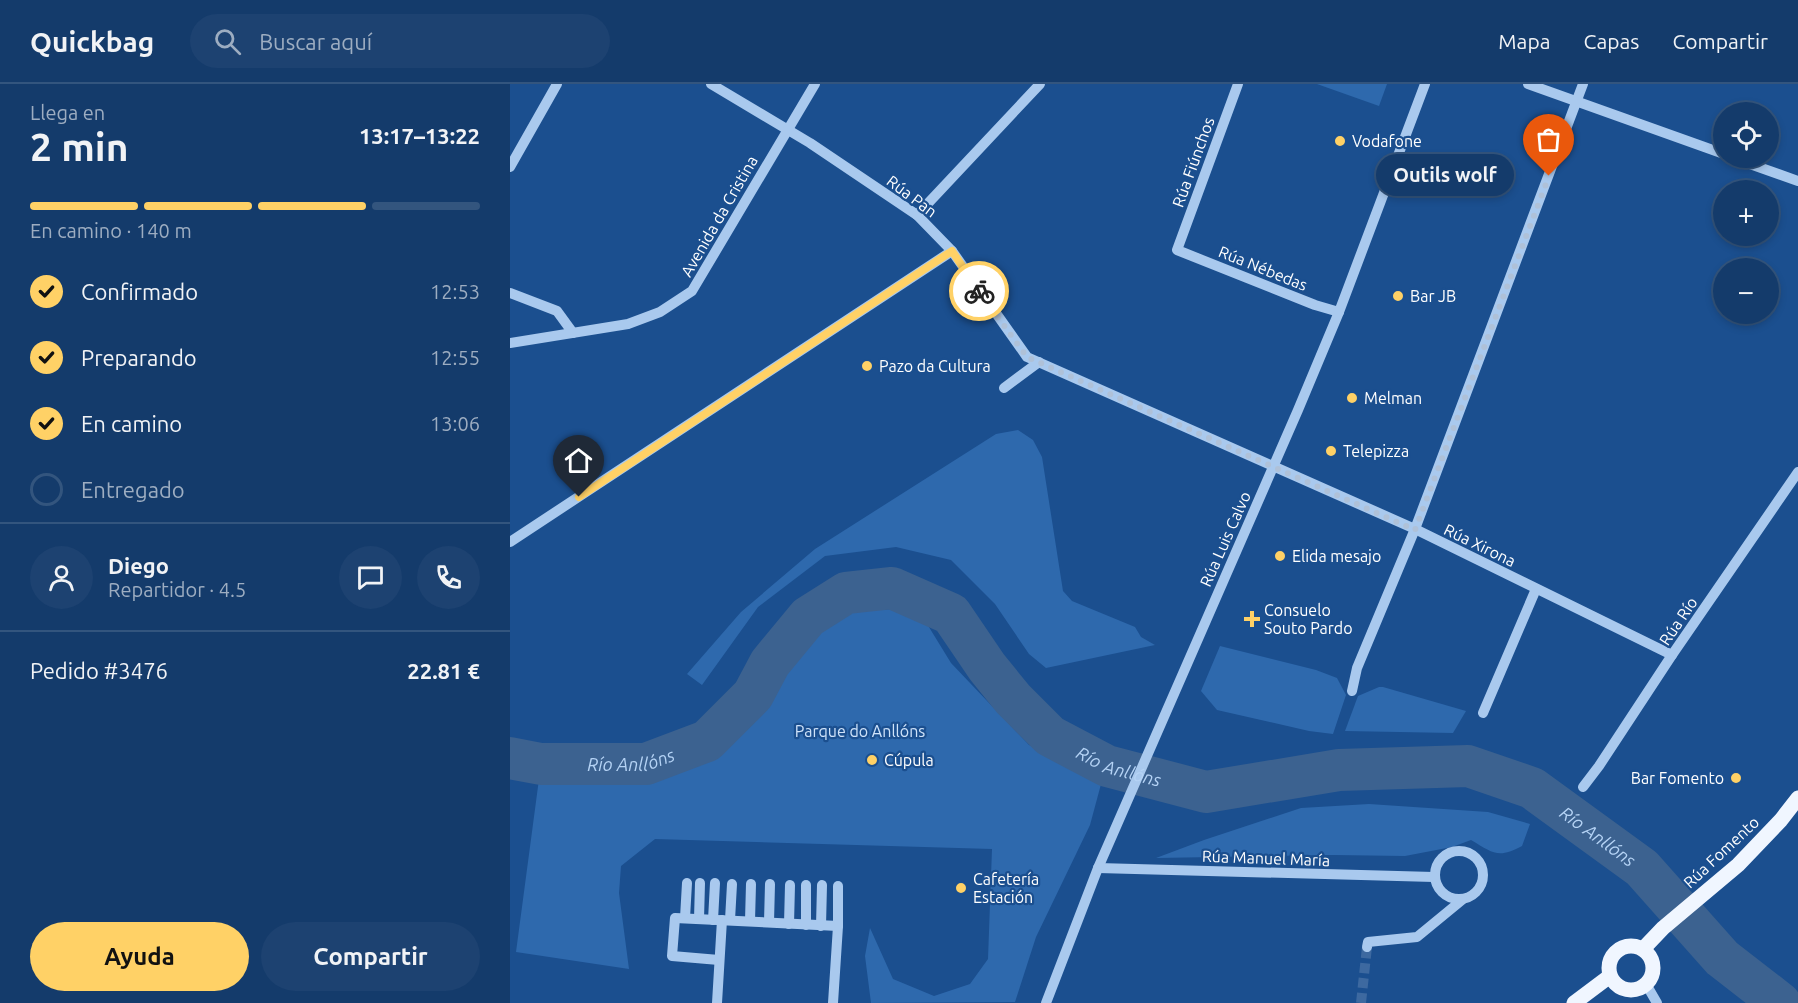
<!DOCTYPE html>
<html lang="es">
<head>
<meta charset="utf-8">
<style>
  :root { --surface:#143b6b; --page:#1d4271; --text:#f1f3f6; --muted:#9dadc1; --line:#33557e; --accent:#ffd166 }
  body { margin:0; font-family:Ubuntu,sans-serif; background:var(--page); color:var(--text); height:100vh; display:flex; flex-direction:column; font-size:22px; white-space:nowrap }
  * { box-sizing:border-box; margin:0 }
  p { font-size:20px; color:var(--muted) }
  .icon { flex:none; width:33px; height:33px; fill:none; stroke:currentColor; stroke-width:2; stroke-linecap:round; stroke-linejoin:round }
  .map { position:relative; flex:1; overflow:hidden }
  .side { display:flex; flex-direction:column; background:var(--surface); width:510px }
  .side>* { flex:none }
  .buttons { position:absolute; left:1203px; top:18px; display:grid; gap:12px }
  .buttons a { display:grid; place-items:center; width:66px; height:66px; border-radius:50%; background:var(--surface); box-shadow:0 3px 9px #0003,0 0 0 2px var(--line); font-size:30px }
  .pin { position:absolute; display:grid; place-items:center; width:51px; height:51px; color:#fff; margin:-62px -26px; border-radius:50% 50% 50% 0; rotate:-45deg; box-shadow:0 0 6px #0007 }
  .pin .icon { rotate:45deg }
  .courier { position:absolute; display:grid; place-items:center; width:60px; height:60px; margin:-30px; border:4px solid #ffd166; border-radius:50%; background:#fff; color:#222; box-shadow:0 2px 8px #0007 }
  .bubble { position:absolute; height:42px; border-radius:21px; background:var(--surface); box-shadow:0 3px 9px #0003,0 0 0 2px var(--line); font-size:20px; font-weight:700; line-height:42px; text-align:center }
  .summary em { font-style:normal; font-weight:700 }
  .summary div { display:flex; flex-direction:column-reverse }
  .summary { display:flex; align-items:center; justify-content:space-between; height:102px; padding:0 30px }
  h1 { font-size:39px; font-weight:700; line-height:45px }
  .bar { display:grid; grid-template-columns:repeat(4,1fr); gap:9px 6px; align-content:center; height:72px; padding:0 30px }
  .bar i { height:8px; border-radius:4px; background:var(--line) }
  .bar .on { background:var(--accent) }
  .bar p { grid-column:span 4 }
  .line { display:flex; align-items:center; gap:15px; padding:0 30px; border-top:2px solid var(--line) }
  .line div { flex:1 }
  .round { display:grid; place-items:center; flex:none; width:63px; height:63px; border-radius:32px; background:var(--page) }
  ol { padding:0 30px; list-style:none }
  li { display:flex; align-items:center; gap:18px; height:66px }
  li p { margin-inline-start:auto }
  li .icon { padding:6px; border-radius:50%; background:var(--accent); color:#111; stroke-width:4 }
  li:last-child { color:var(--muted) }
  li i { width:33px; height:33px; border:3px solid var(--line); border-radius:50% }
  .action { display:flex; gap:12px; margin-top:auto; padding:12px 30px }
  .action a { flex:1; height:69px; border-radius:36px; background:var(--accent); color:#111; font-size:24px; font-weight:700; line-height:69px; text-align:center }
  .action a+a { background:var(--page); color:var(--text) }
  header { display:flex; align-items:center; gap:36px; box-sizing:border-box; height:84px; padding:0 30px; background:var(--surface); border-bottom:2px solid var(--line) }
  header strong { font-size:28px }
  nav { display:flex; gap:33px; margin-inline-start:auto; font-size:21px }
  .search { width:420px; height:54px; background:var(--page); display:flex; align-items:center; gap:15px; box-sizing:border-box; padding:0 21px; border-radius:33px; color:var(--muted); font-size:22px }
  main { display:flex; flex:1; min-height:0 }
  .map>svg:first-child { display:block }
</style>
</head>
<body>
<header>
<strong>Quickbag</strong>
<div class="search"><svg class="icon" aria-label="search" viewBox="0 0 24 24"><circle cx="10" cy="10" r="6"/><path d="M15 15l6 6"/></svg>Buscar aquí</div>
<nav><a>Mapa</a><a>Capas</a><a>Compartir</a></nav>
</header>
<main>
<section class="side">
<div class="summary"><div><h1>2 min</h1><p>Llega en</p></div><em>13:17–13:22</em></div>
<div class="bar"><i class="on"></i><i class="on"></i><i class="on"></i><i></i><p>En camino · 140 m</p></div>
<ol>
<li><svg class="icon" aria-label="check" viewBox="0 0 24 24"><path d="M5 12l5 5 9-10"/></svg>Confirmado<p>12:53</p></li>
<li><svg class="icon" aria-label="check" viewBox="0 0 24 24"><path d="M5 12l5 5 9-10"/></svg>Preparando<p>12:55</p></li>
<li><svg class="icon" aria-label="check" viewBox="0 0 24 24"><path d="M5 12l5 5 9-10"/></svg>En camino<p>13:06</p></li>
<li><i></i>Entregado</li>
</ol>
<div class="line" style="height:108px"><a class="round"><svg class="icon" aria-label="person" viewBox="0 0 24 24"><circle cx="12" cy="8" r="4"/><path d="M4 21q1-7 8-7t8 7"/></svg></a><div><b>Diego</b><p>Repartidor · 4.5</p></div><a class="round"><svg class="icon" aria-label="chat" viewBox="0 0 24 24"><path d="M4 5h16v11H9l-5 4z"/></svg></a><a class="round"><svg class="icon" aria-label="phone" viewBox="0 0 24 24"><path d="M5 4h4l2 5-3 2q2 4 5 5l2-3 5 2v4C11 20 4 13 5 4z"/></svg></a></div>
<div class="line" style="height:78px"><div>Pedido #3476</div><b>22.81 €</b></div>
<div class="action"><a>Ayuda</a><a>Compartir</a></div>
</section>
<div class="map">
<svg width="1288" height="919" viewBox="0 0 1288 919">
  <rect width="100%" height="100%" fill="#1b4f8f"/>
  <!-- green -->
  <g fill="#2e69ad">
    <polygon points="807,0 877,0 869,22"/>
    <polygon points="508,346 523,356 532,373 553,507 562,517 625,543 631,553 645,561 536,584 519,570 485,520 441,476 386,463 315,472 248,523 192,601 177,590 231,528 305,465 486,350"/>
    <polygon points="343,523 351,526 387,525 414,535 441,579 519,661 560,674 594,689 580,741 526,853 505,918 361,919 355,872 360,844 383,895 424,912 460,900 478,875 482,765 145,755 111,782 109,809 119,885 6,868 31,680 136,680 197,657 277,556"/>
    <polygon points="710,562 806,586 827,594 836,611 823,650 799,647 707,626 691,607"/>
    <polygon points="869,603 873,603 956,627 943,649 835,647 848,612"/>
    <path d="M859,720l119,8 42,12 -8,22c-24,13 -29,7 -51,-6l-19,7 -47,9 -71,-1 -178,3 48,-18 97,-32z"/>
  </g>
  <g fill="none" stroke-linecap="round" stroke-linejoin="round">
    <!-- river -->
    <path stroke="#3c6290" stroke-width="42" id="s1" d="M0,674l31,6h105l61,-23 46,-46 17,-32 38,-46 38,-24 46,-5 59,26 36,53 26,32 37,37 57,30 99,26 133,-22 129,-4 64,22 110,80 80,90 58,45"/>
    <!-- minor-tunnel -->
    <polyline stroke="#3d69a0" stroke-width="10" stroke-dasharray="10 5" stroke-linecap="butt" points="851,919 857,863"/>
    <!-- minor -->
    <g stroke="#a9c9ee" stroke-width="10">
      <polyline points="201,0 300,59 407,131 442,167 517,273 905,445 1162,571"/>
      <polyline points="728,0 667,166 805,221 829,228"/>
      <polyline points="1018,0 1214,70"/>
      <polyline points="1223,74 1288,97"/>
      <polyline points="0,83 47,0"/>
      <polyline points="407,131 530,0"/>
      <polyline points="0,209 47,227 63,249"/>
      <polyline points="0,259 118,240 150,228 182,207 305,0"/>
      <polyline points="494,304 529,278"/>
      <polyline points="0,458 442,167"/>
      <polyline points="842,607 847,584 905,445 1073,0"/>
      <polyline points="973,629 1026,505"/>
      <polyline points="1073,703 1089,682 1162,571 1288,388"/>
      <circle cx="949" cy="791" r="24"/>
      <polyline points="588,784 924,793"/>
      <polyline points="175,834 177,799"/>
      <polyline points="189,835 190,799"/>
      <polyline points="203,836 205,799"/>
      <polyline points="220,836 222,800"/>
      <polyline points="240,837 241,800"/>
      <polyline points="259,838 260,800"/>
      <polyline points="279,840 280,801"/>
      <polyline points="296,841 296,801"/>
      <polyline points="311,842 312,801"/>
      <polyline points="328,842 328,802"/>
      <polyline points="857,863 858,858 907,853 952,816"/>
      <polyline points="209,876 162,872 165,834 328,842 323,919"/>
      <polyline points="1136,900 1147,919"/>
      <polyline points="207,919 212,836"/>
      <polyline points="536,919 588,784 788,326 829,228 915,0"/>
    </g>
    <!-- major -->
    <g stroke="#f0f6ff" stroke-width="15">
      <circle cx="1121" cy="884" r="22"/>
      <polyline points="1133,865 1153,844 1228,781 1271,736 1288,714"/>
      <polyline points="1064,919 1100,892"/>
    </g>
  </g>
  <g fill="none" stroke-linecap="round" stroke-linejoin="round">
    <!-- done -->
    <polyline stroke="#afc1d8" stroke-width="6" stroke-dasharray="0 10.8" points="469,207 517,273 905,446 1039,92"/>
    <!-- route -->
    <polyline stroke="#ffd166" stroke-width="8" points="69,413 442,167 469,207"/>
  </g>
  <!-- markers -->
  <g fill="#ffd166" stroke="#1b4f8f" stroke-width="2">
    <circle cx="830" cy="57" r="6"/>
    <circle cx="888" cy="212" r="6"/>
    <circle cx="357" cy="282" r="6"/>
    <circle cx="842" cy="314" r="6"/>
    <circle cx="821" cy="367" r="6"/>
    <circle cx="770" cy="472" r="6"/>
    <path d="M739 526h6v6h6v6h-6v6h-6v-6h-6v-6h6z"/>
    <circle cx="362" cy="676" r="6"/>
    <circle cx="1226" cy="694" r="6"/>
    <circle cx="451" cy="804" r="6"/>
  </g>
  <g text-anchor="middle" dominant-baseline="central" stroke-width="4.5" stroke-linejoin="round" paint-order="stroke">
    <!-- poi labels -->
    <g font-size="16" fill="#fff" stroke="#1b4f8f" text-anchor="start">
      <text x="842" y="57">Vodafone</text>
      <text x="900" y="212">Bar JB</text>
      <text x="369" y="282">Pazo da Cultura</text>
      <text x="854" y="314">Melman</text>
      <text x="833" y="367">Telepizza</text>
      <text x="782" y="472">Elida mesajo</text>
      <text x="754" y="526">Consuelo<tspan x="754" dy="18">Souto Pardo</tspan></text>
      <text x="374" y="676">Cúpula</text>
      <text x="1214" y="694" text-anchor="end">Bar Fomento</text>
      <text x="463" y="795">Cafetería<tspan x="463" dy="18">Estación</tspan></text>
    </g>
    <!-- street labels -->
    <g font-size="16" fill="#fff" stroke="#1b4f8f">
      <text transform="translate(683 78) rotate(-70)">Rúa Fiúnchos</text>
      <text transform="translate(402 112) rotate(37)">Rúa Pan</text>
      <text transform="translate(209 132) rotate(-60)">Avenida da Cristina</text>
      <text transform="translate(753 184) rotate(22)">Rúa Nébedas</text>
      <text transform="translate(715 455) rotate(-66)">Rúa Luis Calvo</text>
      <text transform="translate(970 461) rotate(26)">Rúa Xirona</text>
      <text transform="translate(1168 537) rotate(-56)">Rúa Río</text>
      <text transform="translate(1211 768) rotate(-43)">Rúa Fomento</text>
      <text transform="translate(756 774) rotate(2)">Rúa Manuel María</text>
    </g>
    <!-- park labels -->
    <g font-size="16" fill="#cfe3fa" stroke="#1b4f8f">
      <text x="350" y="647">Parque do Anllóns</text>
    </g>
    <!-- water labels -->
    <g font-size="18" font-style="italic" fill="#b5d3f5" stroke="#1b4f8f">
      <text stroke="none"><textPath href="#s1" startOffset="122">Río Anllóns</textPath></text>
      <text stroke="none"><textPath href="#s1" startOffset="752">Río Anllóns</textPath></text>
      <text stroke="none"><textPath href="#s1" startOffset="1256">Río Anllóns</textPath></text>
    </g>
  </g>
</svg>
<div class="buttons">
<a><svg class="icon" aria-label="locate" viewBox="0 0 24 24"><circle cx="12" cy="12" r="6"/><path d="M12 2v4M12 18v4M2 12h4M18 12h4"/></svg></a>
<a>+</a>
<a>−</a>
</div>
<div class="pin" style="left:1039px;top:92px;background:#ea580c"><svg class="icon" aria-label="bag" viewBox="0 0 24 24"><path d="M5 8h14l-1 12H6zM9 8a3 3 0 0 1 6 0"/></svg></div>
<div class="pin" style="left:69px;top:413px;background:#1f2937"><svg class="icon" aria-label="home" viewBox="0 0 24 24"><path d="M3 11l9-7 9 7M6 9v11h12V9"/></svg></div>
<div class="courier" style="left:469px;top:207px"><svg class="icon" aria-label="bike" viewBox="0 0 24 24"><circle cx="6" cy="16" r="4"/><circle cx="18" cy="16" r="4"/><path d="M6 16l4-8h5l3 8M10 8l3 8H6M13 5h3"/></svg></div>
<div class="bubble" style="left:866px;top:70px;width:138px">Outils wolf</div>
</div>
</main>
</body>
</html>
